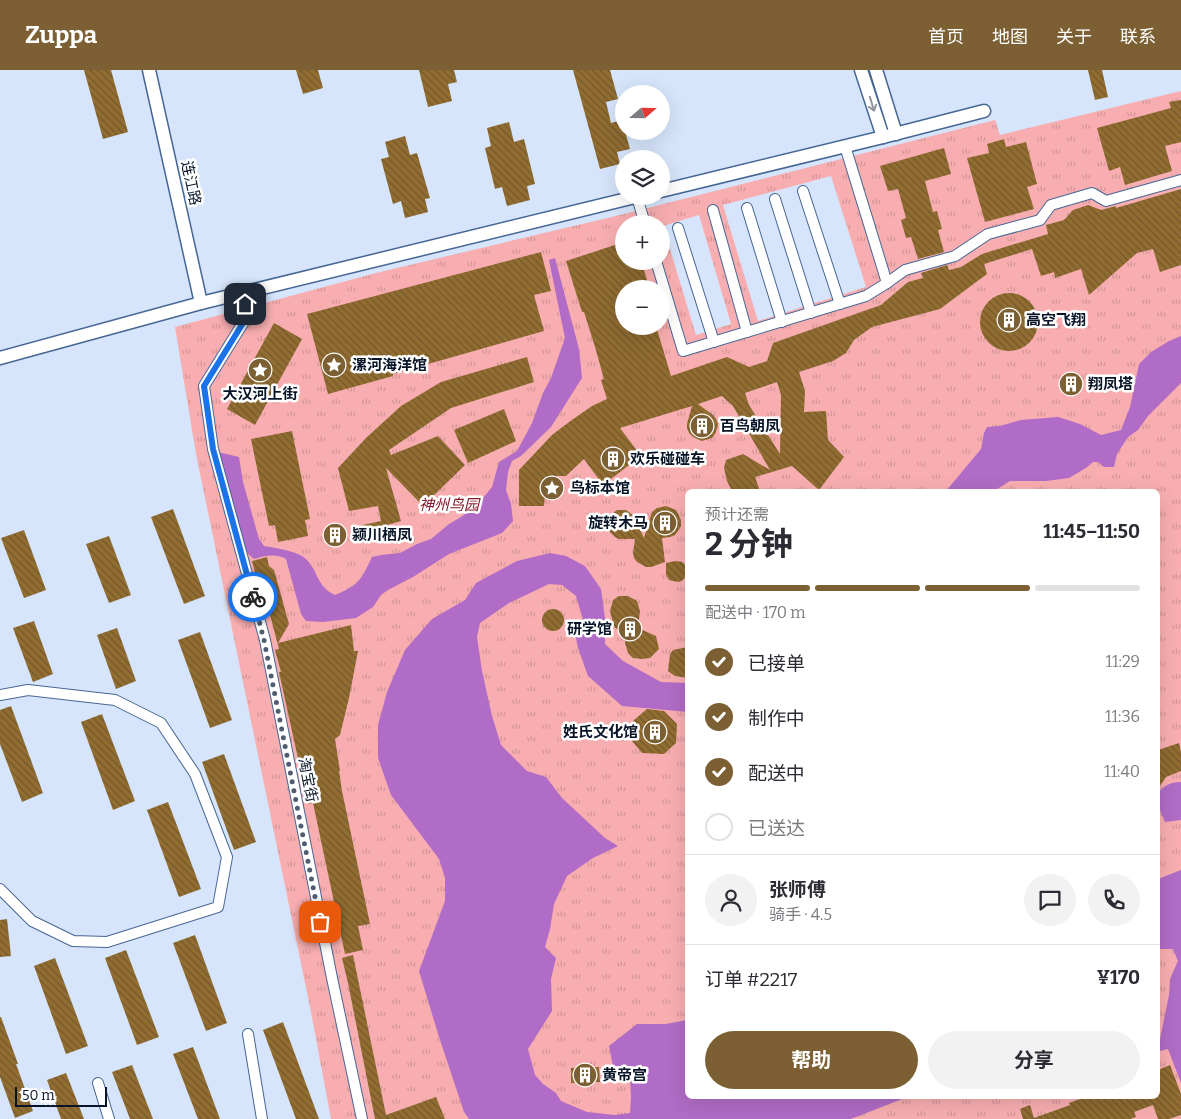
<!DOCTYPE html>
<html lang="zh">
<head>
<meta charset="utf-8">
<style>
  :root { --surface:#fff; --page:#f2f2f3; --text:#2b2b33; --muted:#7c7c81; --line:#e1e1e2; --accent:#7c6033 }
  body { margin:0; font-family:Bitter,"Noto Sans SC",serif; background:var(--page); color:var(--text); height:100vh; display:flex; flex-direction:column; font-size:19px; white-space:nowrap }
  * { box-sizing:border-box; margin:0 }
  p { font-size:16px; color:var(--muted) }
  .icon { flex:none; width:28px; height:28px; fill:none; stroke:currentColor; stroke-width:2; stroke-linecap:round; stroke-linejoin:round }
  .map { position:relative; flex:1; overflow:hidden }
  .panel { position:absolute; left:685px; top:419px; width:475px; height:610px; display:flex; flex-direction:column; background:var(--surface); border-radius:8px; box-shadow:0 5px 20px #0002 }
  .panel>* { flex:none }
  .needle { width:32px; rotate:70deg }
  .controls { position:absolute; left:615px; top:15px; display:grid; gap:10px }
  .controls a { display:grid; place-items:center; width:55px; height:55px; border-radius:50%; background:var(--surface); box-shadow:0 5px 20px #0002; font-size:25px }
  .scale { position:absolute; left:15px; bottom:12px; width:92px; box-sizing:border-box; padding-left:5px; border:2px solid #081427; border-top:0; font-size:14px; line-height:18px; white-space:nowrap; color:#081427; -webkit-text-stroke:4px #fff; paint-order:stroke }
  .pin { position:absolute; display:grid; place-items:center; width:42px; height:42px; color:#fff; margin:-21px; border-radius:10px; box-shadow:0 2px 8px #0006 }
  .courier { position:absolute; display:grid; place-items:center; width:50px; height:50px; margin:-25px; border:4px solid #1a73e8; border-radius:50%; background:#fff; color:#222; box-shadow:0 1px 6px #0007 }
  .headline em { font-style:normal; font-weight:700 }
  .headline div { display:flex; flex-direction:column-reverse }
  .headline { display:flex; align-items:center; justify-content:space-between; height:85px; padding:0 20px }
  h1 { font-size:32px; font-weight:700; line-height:38px }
  .bar { display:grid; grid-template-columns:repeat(4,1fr); gap:8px 5px; align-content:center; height:60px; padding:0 20px }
  .bar i { height:6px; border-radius:4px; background:var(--line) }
  .bar .on { background:var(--accent) }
  .bar p { grid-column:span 4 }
  .line { display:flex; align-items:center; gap:12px; padding:0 20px; border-top:1px solid var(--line) }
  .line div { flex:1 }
  .round { display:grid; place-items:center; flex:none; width:52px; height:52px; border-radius:26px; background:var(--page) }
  ol { padding:0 20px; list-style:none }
  li { display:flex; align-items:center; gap:15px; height:55px }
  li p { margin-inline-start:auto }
  li .icon { padding:5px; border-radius:50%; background:var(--accent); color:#fff; stroke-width:4 }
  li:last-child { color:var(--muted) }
  li i { width:28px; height:28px; border:2px solid var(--line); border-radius:50% }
  .button { display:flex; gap:10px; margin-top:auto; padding:10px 20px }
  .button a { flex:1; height:58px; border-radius:30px; background:var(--accent); color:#fff; font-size:20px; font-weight:700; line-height:58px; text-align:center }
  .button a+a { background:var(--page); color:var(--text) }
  header { display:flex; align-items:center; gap:30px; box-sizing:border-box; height:70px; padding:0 25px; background:var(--accent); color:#fff }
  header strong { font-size:24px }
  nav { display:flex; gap:28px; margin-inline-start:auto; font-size:18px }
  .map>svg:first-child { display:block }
</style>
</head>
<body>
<header>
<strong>Zuppa</strong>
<nav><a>首页</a><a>地图</a><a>关于</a><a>联系</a></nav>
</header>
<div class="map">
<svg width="1181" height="1049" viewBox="0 0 1181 1049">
  <defs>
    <pattern id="park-tufts" width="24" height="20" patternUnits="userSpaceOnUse" patternTransform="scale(1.25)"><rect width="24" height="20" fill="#f8aeb0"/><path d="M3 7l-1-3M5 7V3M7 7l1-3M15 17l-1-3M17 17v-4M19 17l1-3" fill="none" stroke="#d39597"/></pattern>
    <pattern id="building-back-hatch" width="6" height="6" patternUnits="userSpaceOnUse" patternTransform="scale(1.25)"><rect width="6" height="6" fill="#916d32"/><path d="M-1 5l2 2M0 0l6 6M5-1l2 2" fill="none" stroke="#74582a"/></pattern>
  </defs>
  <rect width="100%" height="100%" fill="#d6e5fb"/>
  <!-- park -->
  <path fill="url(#park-tufts)" fill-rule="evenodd" d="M1181,21v1028h-850l-20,-107 -115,-558 -21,-127 201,-54 244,-58 375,-95 5,15zM831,106l35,111 -108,34 -35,-116zM699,145l32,109 -35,11 -33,-109zM624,154h37v37h-37zM624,219h37v37h-37zM688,421h470v605h-470z"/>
  <!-- water -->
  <g fill="#b06cc6">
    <path d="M555,188l24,91 3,29 -31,49 -30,29 -9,5 -4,11 -2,18 5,14 2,17 -11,12 -53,21 -36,23 -25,13 -7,5 -8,12 -17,11 -33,4 -17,-1 -5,-7 -15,-55c-11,-6 -21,-3 -32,0l-6,-5 -5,-14 -25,-88 21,5 4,25 16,57 5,7c11,2 34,5 42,13 13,13 10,27 29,36 24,-10 26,-15 37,-38l9,-2 19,-2 17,-9 14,-5 18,-15 12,-7 17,-13 14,-17 7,-25 18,-11 15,-28 11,-30 8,-15 14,-40 -16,-78z"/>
    <polygon points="1181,266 1181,313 1148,346 1138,360 1128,367 1117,384 1114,397 1104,397 1098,392 1093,392 1086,398 1069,408 1046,411 1010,411 994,421 946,421 981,379 984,363 987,357 1000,356 1021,350 1058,347 1080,354 1101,365 1121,360 1130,337 1139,294 1151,282 1169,271"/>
    <polygon points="550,483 566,486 585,496 601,519 605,548 605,574 623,591 661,612 687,613 688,642 622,636 588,606 578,578 574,559 583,550 576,526 562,515 549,514 509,533 480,553 477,567 482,601 492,646 501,675 527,701 546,707 562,728 605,768 618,776 593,788 567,806 554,834 550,859 545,877 556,888 551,909 552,941 528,979 535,1005 543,1014 556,1023 561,1031 587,1042 615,1045 630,1043 631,1028 630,1007 613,996 609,976 637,954 666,954 687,950 688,1026 910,1026 851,1049 469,1049 464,1042 439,967 419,901 445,831 445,808 439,789 391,725 378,688 378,655 387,622 405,580 432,549 465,530 476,513 517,491"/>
    <path d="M1181,712v38l-16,2 -6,-14 -1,-15c6,-8 14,-11 23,-11z"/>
    <polygon points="1181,800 1181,1013 1168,979 1160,981 1160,969 1169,925 1170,909 1178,891 1173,879 1158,879 1158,809"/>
  </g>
  <!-- building -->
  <g fill="url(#building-back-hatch)" fill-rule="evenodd">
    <polygon points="84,0 111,0 128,62 103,69"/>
    <polygon points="296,0 318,0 323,18 303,24"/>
    <polygon points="419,0 454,0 457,12 448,14 452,31 428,37"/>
    <polygon points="573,0 610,0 618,29 606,32 611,53 622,50 624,61 625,61 630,79 617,82 620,94 600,99"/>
    <polygon points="1088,0 1102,0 1108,27 1095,30"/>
    <polygon points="1181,30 1181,72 1165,76 1172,101 1125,115 1120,97 1109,101 1097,58 1171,38 1169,32"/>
    <polygon points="509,52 514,72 524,69 535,114 527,116 530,130 507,136 502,117 495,119 485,78 491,76 487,58"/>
    <polygon points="405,66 410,85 417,83 430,128 425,129 428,142 405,148 401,131 393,134 381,89 389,87 385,72"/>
    <polygon points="1004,69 1006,77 1026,72 1037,114 1027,117 1034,139 985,152 967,88 989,83 987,74"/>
    <polygon points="944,78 951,104 925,111 933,142 937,141 942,159 938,160 944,182 918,189 911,167 906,168 901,150 906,148 898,119 888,121 880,96"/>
    <path d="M1181,119v76l-21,7 -7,-23 -16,4 -48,42 -8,-26 -26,9 -1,-6 -13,4 -9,-27 -48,15 3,10 -47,35 -68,18 -18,13 -8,13 -13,8 -34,11 6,19 -1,21 22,-1 2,29 16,17 -25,33 -27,-24 -37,11 5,14h-28l-5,-10 -3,-13 2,-8 17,-6 27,16 -37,-64 -11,-10 -24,8 15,11 3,4 2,5 -1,5 -2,5 -3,4 -10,3 -9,-4 -4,-4 -2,-5v-4l5,-18 -72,22 21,28 -38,29 -19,-26 -18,17h-9l-11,8 -2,22h-25v-36l33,-35 17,-13 23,-16 15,-7 -6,-19 3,-1 -9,-32 -11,-35h-2l-16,-51 58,-19v19h17l9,28h-26v9l-5,1 5,16v11h32l15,50 56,-19 22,10 18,-6 6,-18 108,-38 27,-23 15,-4 -2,-5 26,-8 2,5 12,-3 21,-13 66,-20 -2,-9 18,-5 9,-10 15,-5 13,5 15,-4v2zM777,312l4,13 -1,59 -31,-49 -4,-12z"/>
    <polygon points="541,182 551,221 534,225 544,261 393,304 393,306 328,324 307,244"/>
    <circle cx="1009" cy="252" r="29"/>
    <polygon points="274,253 302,269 255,355 227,339"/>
    <polygon points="527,287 534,312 451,338 389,380 391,385 438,366 465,395 423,436 386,398 401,451 384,456 386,461 357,468 354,457 381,451 378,436 349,441 338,398 366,368 401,336 441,312"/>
    <polygon points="1067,307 1078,309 1075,321 1064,319"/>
    <polygon points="504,339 516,371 468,393 454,360"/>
    <polygon points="292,361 310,449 305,450 308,466 278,472 275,455 269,456 251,369"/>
    <polygon points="666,436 676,440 681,450 681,456 678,461 675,465 670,467 662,468 665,492 651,497 646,497 637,492 634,488 633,483 635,469 619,469 615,467 608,460 608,451 613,443 617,440 626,440 634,446 644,468 651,445 653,441 657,438"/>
    <polygon points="173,439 205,526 184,534 151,447"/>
    <polygon points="24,460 46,520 24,528 1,468"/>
    <polygon points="109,466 131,525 109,533 86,474"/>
    <polygon points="267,487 269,496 274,500 289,554 278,573 351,555 354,581 358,581 349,628 340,665 335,669 340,701 339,701 342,721 370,854 358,856 363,880 345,884 313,733 308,734 279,602 281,602 275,580 279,579 267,533 263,534 252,491"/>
    <polygon points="675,491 682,492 687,497 687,501 685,508 680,512 673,511 669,510 666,504 666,493"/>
    <polygon points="619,526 628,526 637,531 640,541 638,558 656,566 659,579 650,588 642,589 633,588 628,583 625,573 627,566 614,557 610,541 613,530"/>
    <circle cx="553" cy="550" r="11"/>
    <polygon points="34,551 53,604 33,612 13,558"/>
    <polygon points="117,558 136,611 116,619 97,565"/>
    <polygon points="200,562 232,650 210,658 178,570"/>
    <polygon points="688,577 688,608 675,606 668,601 670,584 673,580"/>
    <polygon points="11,636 43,723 22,732 0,674 0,640"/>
    <polygon points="647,639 664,641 677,654 676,673 664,684 642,683 632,671 633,651"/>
    <polygon points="102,644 135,731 113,740 81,652"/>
    <polygon points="1179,673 1181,682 1181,701 1166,707 1158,719 1158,680"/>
    <polygon points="224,684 256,772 234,780 202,692"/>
    <polygon points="168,732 201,819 179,827 147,740"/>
    <polygon points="7,849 11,886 0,887 0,850"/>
    <polygon points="195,865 227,953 206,961 173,873"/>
    <polygon points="126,880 159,967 137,975 105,888"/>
    <polygon points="353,885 386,1045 436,1027 445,1049 375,1049 348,913 342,888"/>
    <polygon points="55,888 88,976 66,984 34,896"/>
    <polygon points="0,947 1,947 18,994 16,994 33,1041 15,1048 0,1007"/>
    <polygon points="283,952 319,1049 296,1049 263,960"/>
    <polygon points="193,977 220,1049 198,1049 173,984"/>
    <polygon points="132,995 153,1049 130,1049 112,1002"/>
    <polygon points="1170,995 1181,1024 1181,1045 1169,1049 1158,1049 1153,1035 1134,1042 1136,1047 1130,1049 1023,1049 1020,1039 1030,1035 1034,1048 1070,1035 1069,1033 1088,1026 1158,1026 1158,1000"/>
    <polygon points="599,997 600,1012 571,1013 571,998"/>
    <polygon points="66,1003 84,1049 61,1049 47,1010"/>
  </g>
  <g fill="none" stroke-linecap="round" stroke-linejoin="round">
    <!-- minor casing -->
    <g stroke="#466694" stroke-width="12">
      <g id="minor">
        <polyline points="845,76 887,213"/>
        <polyline points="803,121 840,234"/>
        <polyline points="637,127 645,154"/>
        <polyline points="775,129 811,243"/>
        <polyline points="747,138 782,252"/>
        <polyline points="713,140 747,262"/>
        <polyline points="678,158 714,272"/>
        <polyline points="656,191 683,281 866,226 887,213 905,200 955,186 988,164 1040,150 1051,135 1092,123 1106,131 1181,110"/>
        <polyline points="242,223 248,245 204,316 213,379 265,570 332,908 362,1049"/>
        <polyline points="0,625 28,620 115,630 161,653 195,704 227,787 218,837 107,872 73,871 32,851 0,819"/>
        <polyline points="248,964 262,1049"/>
        <polyline points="98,1013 109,1049"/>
      </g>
    </g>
    <!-- tertiary casing -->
    <g stroke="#466694" stroke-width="15">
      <g id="tertiary">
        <polyline points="149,0 201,233"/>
        <polyline points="861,0 883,67"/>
        <polyline points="876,0 896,64"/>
        <polyline points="661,121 883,67 984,41"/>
        <polyline points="0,288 201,233 639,126"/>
      </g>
    </g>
    <!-- minor -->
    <use href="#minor" stroke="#fff" stroke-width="10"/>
    <!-- tertiary -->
    <use href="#tertiary" stroke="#fff" stroke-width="12"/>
  </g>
  <!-- one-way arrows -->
  <defs><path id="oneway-shaft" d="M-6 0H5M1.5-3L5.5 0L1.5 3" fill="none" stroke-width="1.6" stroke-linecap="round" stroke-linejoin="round" transform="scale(1.25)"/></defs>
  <use stroke="#90959e" href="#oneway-shaft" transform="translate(872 34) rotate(73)"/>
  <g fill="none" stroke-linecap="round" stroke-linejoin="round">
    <!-- done -->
    <polyline stroke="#505d71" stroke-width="5" stroke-dasharray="0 9" points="253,527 264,570 320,852"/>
    <!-- route -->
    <polyline stroke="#1a73e8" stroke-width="6" points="245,234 248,245 204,316 213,379 253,527"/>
  </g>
  <!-- icons -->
  <defs>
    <g id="building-disc" transform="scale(1.25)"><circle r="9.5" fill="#7c6033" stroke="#fff"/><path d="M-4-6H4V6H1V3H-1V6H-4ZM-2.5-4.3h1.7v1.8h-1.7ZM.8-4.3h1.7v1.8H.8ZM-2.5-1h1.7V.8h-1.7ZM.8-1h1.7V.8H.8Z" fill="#fff"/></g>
    <g id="sight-disc" transform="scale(1.25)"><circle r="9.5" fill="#7c6033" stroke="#fff"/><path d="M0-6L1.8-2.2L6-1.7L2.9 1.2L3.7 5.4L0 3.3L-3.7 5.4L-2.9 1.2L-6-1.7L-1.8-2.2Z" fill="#fff"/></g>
  </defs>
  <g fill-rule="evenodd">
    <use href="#building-disc" x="1009" y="250"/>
    <use href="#sight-disc" x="334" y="295"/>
    <use href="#sight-disc" x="260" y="300"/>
    <use href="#building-disc" x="1071" y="314"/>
    <use href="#building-disc" x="702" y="356"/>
    <use href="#building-disc" x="613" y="389"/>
    <use href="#sight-disc" x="552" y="418"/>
    <use href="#building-disc" x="665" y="453"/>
    <use href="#building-disc" x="335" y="465"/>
    <use href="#building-disc" x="630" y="559"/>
    <use href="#building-disc" x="655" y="662"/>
    <use href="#building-disc" x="585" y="1005"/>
  </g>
  <g text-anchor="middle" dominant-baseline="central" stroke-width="5" stroke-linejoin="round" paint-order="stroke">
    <!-- street labels -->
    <g font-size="15" fill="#081427" stroke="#fff">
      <text transform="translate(191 113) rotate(78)">连江路</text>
      <text transform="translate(308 710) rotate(79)">淘宝街</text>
    </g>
    <!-- poi labels -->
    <g font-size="15" font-weight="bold" fill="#081427" stroke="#fff" text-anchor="start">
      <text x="1026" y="250">高空飞翔</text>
      <text x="352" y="295">漯河海洋馆</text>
      <text x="1088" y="314">翔凤塔</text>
      <text x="260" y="324" text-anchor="middle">大汉河上街</text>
      <text x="720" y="356">百鸟朝凤</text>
      <text x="630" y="389">欢乐碰碰车</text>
      <text x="570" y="418">鸟标本馆</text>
      <text x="648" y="453" text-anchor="end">旋转木马</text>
      <text x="352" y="465">颍川栖凤</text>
      <text x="612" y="559" text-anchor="end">研学馆</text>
      <text x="638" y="662" text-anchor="end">姓氏文化馆</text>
      <text x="602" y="1005">黄帝宫</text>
    </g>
    <!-- park labels -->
    <g font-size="15" font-style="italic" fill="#85182b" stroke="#fff">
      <text x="449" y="435">神州鸟园</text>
    </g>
  </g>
</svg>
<div class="controls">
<a><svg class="needle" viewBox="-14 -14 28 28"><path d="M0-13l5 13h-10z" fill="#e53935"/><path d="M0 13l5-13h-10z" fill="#7c7c81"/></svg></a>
<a><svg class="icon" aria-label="layers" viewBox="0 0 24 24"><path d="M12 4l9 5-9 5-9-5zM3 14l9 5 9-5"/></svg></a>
<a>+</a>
<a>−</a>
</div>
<div class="scale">50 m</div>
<div class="pin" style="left:320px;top:852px;background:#ea580c"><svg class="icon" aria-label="bag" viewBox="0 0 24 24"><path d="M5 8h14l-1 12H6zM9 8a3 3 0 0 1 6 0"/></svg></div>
<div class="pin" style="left:245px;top:234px;background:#1f2937"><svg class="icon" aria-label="home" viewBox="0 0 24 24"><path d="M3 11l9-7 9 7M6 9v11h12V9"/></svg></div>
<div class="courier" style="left:253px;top:527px"><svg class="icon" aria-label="bike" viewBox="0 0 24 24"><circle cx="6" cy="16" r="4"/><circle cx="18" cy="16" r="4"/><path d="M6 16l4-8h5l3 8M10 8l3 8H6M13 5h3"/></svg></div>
<section class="panel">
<div class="headline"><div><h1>2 分钟</h1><p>预计还需</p></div><em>11:45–11:50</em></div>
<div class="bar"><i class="on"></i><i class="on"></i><i class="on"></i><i></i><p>配送中 · 170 m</p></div>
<ol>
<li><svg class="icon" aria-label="check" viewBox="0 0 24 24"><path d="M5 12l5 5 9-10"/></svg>已接单<p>11:29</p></li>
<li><svg class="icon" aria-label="check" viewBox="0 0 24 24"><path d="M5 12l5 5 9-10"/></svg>制作中<p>11:36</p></li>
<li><svg class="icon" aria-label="check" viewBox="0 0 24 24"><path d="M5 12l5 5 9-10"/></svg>配送中<p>11:40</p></li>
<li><i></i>已送达</li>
</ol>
<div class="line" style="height:90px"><a class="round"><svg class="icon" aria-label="person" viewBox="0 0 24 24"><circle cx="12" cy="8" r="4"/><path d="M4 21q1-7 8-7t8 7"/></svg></a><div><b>张师傅</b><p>骑手 · 4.5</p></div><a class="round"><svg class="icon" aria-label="chat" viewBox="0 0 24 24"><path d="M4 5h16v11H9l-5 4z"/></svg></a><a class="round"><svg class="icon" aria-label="phone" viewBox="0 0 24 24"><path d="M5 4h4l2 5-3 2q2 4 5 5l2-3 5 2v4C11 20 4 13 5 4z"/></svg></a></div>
<div class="line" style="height:65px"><div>订单 #2217</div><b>¥170</b></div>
<div class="button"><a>帮助</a><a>分享</a></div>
</section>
</div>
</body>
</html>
